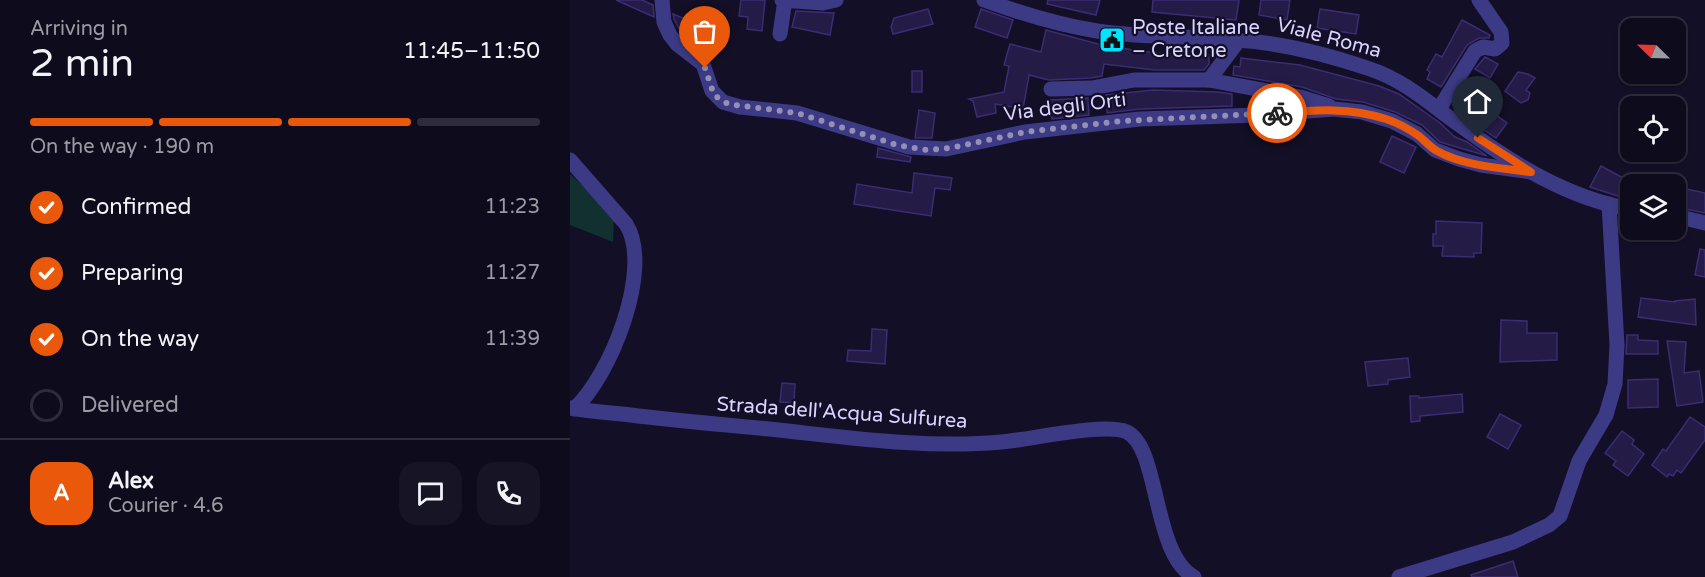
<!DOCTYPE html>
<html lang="en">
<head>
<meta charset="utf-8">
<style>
  :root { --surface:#0e0b1c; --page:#171425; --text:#f1f3f6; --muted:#9b9ba3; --line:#2e2b3b; --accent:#ea580c }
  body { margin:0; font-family:"Varela Round",sans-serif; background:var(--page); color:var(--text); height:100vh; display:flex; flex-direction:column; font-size:22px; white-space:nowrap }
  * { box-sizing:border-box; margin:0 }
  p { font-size:20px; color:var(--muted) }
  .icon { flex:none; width:33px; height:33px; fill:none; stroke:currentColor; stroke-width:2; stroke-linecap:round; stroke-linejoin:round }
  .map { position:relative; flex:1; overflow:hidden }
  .drawer { display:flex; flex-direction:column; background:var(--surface); width:570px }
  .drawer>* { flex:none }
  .needle { width:39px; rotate:293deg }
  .controls { position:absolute; left:1050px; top:18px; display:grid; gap:12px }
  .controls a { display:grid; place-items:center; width:66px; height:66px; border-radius:12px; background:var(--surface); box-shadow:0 2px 4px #0004,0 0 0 2px var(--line); font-size:30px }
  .pin { position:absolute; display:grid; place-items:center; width:51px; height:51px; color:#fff; margin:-62px -26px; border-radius:50% 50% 50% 0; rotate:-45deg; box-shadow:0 0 6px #0007 }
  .pin .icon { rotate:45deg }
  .courier { position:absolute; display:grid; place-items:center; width:60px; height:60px; margin:-30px; border:4px solid #ea580c; border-radius:50%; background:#fff; color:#222; box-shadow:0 2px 8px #0007 }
  .head em { font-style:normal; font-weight:600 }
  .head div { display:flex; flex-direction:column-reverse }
  .head { display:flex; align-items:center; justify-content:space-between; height:102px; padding:0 30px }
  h1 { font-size:39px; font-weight:600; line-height:45px }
  .bar { display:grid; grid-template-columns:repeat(4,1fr); gap:9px 6px; align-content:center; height:72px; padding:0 30px }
  .bar i { height:8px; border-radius:4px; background:var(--line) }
  .bar .active { background:var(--accent) }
  .bar p { grid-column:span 4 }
  .line { display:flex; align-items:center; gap:15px; padding:0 30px; border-top:2px solid var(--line) }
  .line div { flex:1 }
  .round { display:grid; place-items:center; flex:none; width:63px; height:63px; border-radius:18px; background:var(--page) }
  ol { padding:0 30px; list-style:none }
  li { display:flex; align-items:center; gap:18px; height:66px }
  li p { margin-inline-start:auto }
  li .icon { padding:6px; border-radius:50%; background:var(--accent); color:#fff; stroke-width:4 }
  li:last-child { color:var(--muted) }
  li i { width:33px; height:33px; border:3px solid var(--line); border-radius:50% }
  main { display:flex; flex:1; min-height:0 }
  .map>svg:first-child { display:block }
</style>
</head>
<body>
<main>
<section class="drawer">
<div class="head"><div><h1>2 min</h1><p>Arriving in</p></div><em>11:45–11:50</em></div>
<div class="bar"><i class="active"></i><i class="active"></i><i class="active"></i><i></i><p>On the way · 190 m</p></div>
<ol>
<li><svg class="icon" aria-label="check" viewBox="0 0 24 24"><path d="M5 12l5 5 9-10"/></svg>Confirmed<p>11:23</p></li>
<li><svg class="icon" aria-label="check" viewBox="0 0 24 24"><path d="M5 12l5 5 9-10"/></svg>Preparing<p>11:27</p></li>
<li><svg class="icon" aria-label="check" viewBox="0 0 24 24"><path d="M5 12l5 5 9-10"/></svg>On the way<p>11:39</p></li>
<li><i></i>Delivered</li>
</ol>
<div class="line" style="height:108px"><b class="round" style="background:var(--accent);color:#fff">A</b><div><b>Alex</b><p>Courier · 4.6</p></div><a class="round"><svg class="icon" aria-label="chat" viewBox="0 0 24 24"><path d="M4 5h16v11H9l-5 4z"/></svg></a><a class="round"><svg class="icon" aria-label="phone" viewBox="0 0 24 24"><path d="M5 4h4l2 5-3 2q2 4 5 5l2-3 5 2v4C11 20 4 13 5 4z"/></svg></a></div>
</section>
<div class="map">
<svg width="1135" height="577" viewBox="0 0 1135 577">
  <rect width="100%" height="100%" fill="#130f26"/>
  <!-- green -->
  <polygon fill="#12302f" points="0,174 44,215 43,242 0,225"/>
  <!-- building -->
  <g fill="#241b47" stroke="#3b2d73" stroke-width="1.5">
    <polygon points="46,0 72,0 83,5 84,17"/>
    <polygon points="171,0 195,0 192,31 177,29 178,17 169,16"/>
    <polygon points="478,0 530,0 526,15 477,4"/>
    <polygon points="583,0 669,0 666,20 582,12"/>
    <polygon points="691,0 720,0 717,20 689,15"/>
    <polygon points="358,9 363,24 323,34 321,27 324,18"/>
    <polygon points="411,9 443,20 437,38 405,27"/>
    <polygon points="750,9 789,15 786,34 747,28"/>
    <polygon points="226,11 264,13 260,35 222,27"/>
    <polygon points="103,14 154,35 147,50 113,36 104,19"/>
    <polygon points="892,20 920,35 919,38 909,38 897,45 871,87 857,79 860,72 857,70 866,54 872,57"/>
    <polygon points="476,30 528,44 563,50 586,53 639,55 639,64 634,70 585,70 534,64 532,76 521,78 479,80 459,75 453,109 425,104 426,113 407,117 403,101 399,99 434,92 439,66 434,65 440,44 471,52"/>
    <polygon points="915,57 928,64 920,78 905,69"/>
    <polygon points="671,58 730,65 809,86 829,94 870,123 885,137 897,142 917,156 870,142 852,125 825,112 793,102 766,99 732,87 663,75 664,66 670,67"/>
    <rect x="342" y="71" width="10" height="21"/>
    <polygon points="948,72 958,74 965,78 956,90 960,93 958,100 951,103 935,91"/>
    <polygon points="895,86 910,100 908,102 937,123 926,138 895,117 883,105"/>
    <polygon points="583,90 647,92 662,94 662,106 570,109 537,113 536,95"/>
    <polygon points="518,98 519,115 482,119 480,100"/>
    <polygon points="349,110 365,113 362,138 345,138"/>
    <polygon points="822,136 846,147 834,173 810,162"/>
    <polygon points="308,148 341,157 340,162 307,157"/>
    <polygon points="1031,166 1057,180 1048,196 1020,187"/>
    <polygon points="344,173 382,178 380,190 365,188 361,216 284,204 287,184 342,193"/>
    <polygon points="1107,187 1135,193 1135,213 1106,207"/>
    <polygon points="866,221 912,223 911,253 904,253 904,257 872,256 873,246 863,246 863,234 866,234"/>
    <polygon points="1130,249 1135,250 1135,277 1125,275"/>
    <polygon points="1071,298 1105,302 1105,301 1125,299 1126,325 1068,317"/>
    <polygon points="931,320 957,321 957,333 987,333 987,360 930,362"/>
    <polygon points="302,329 317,330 315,364 277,361 278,350 301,351"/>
    <polygon points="1057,335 1068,335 1068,340 1088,341 1088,354 1056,354"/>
    <polygon points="1097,341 1116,342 1114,373 1129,371 1133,402 1107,406"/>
    <polygon points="838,358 840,377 818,380 818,384 798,386 795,362"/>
    <polygon points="1088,379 1088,407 1058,408 1058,380"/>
    <polygon points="212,383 225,384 224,403 210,402"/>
    <polygon points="892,394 893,412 850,416 850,421 841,422 840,396 849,396 849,398"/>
    <polygon points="930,414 951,425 938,449 917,437"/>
    <polygon points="1120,417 1135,427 1135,440 1111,473 1107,470 1103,476 1099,474 1097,477 1082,465 1093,449 1096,451"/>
    <polygon points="1052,431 1064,440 1062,444 1074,454 1058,476 1043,465 1046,461 1035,453"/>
    <polygon points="943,561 948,577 902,577 901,575"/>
  </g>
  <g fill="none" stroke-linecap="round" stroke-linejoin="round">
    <!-- minor -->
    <g stroke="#3d3a85" stroke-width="15">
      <polyline points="92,0 94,22 100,35 107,44 133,64 142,91 153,102 170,107 227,113 339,147 376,149 455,132 570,119 688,115 764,109 792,112 822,121 847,134 865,150 889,159 911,165 961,172"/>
      <polyline points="212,0 253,3 266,0"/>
      <path d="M414,0c36,13 75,25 113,31 47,7 94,5 140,9 46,3 89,14 133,29 36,12 61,36 91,57 51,37 106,72 169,83"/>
      <polyline points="210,34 215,0"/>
      <polyline points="639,80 669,40"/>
      <polyline points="481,89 522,88 564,80 639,80 730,97 759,106"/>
      <polyline points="869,109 905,51 913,47 925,49 932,43 931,32 909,0"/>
      <path d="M0,160l56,64c28,44 -16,153 -52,185"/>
      <polyline points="1106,216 1135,223"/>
      <path d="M0,408c22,4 45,5 68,8 44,5 87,9 131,13 77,8 155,20 232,13 28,-2 104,-20 126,-10 33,16 25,122 67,145"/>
      <polyline points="829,577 943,542 979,525 990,516 1009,461 1036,415 1045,384 1047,345 1039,204"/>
    </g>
  </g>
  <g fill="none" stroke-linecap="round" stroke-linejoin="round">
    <!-- done -->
    <polyline stroke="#948fb3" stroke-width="6" stroke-dasharray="0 10.8" points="135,68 144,95 158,104 227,113 327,145 357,150 381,148 455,132 552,121 707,113"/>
    <!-- route -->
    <path stroke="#ea580c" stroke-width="8" d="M707,113c38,-3 73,-6 109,6 12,4 23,10 33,17 6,5 11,11 18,15 27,15 63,17 94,21l-53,-34"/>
  </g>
  <!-- icons -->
  <defs>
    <g id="civic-square" transform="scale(1.35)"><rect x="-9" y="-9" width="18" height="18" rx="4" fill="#00e5ff" stroke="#130f26"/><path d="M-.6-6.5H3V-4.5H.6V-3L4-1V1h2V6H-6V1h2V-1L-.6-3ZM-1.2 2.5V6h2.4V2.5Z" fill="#111"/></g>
  </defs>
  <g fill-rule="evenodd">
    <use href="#civic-square" x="542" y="40"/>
  </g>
  <g text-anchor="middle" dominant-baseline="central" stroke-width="4.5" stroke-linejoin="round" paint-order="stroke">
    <!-- poi labels -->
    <g font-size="20" fill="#d9d4ff" stroke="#130f26" text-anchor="start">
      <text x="562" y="28">Poste Italiane<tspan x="562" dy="23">– Cretone</tspan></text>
    </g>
    <!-- street labels -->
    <g font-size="20" fill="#d9d4ff" stroke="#130f26">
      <text transform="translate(759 38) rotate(15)">Viale Roma</text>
      <text transform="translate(495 107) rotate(-7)">Via degli Orti</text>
      <text transform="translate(272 413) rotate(4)">Strada dell'Acqua Sulfurea</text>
    </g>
  </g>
</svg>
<div class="controls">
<a><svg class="needle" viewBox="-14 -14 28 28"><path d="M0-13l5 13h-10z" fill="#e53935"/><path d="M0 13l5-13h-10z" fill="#9b9ba3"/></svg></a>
<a><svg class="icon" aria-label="locate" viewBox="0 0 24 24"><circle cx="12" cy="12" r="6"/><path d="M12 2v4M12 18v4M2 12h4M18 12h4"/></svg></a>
<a><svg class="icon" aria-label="layers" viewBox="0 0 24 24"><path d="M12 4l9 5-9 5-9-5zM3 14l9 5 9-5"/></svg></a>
</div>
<div class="pin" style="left:135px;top:68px;background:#ea580c"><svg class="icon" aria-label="bag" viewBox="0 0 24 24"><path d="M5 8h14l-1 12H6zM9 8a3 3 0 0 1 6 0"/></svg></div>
<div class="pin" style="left:908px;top:138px;background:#1f2937"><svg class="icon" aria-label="home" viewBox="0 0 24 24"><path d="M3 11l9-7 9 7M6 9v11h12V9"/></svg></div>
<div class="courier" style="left:707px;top:113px"><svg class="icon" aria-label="bike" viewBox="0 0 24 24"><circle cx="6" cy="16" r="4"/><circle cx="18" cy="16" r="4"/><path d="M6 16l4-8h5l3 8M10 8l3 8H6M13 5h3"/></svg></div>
</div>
</main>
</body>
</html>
